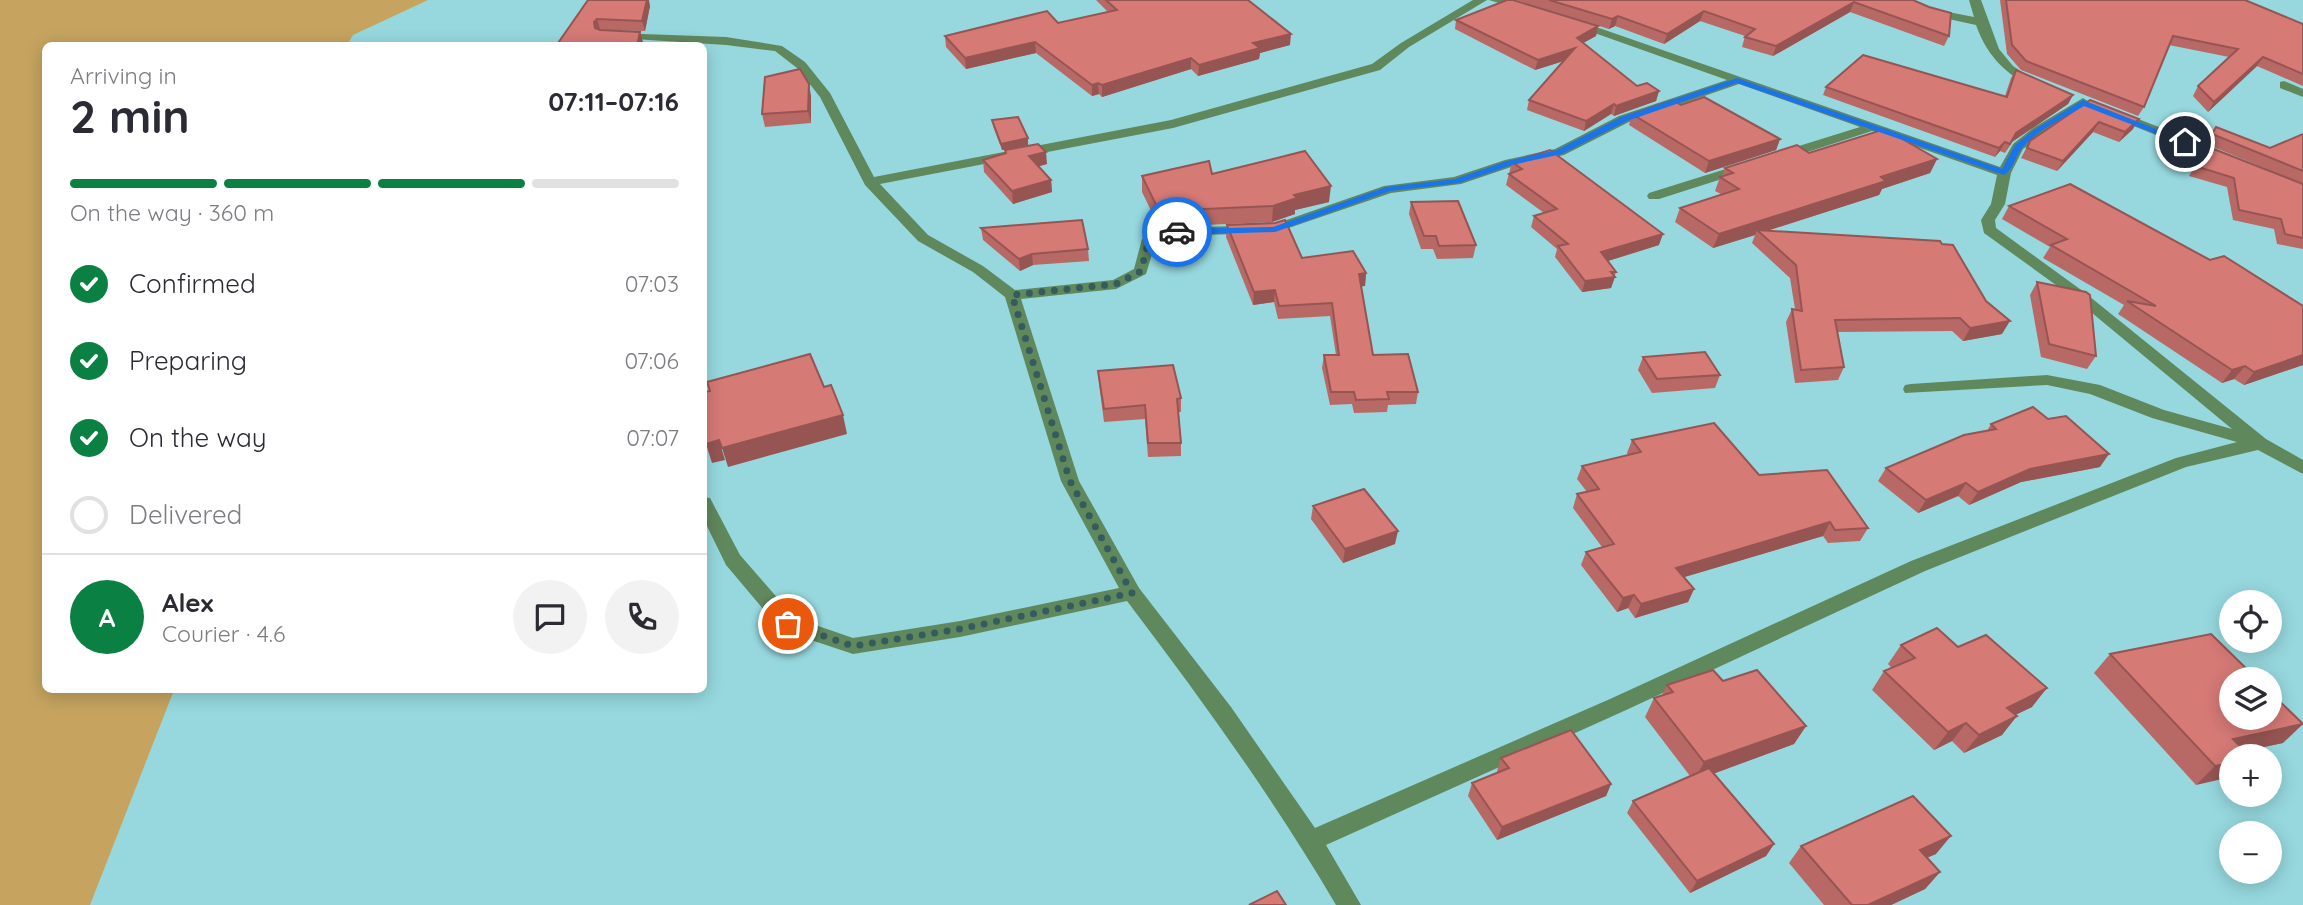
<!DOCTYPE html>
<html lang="en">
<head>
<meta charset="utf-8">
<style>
  :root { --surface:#fff; --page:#f2f2f3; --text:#2b2b33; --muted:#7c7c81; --line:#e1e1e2; --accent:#0b8043 }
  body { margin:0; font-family:Quicksand,sans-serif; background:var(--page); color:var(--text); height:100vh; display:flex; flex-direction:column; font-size:26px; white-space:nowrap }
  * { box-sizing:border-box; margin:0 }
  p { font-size:23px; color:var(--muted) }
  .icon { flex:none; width:38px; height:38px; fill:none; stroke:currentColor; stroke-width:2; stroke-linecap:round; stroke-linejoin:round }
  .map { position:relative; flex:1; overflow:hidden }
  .sheet { position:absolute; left:42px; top:42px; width:665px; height:651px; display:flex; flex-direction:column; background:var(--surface); border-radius:10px; box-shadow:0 4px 18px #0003 }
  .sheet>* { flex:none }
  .controls { position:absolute; left:2219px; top:590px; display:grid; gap:14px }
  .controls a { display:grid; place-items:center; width:63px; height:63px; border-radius:50%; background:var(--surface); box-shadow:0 4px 18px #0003; font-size:35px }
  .pin { position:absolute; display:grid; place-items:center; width:60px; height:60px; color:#fff; margin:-30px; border:4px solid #fff; border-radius:50%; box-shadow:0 2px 7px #0007 }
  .courier { position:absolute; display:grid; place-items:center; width:70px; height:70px; margin:-35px; border:5px solid #1a73e8; border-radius:50%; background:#fff; color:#222; box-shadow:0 2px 9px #0007 }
  .summary em { font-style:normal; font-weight:700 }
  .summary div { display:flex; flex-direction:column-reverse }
  .summary { display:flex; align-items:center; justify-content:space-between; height:119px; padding:0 28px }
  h1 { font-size:46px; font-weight:700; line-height:52px }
  .bar { display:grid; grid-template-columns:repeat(4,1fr); gap:10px 7px; align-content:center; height:84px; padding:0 28px }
  .bar i { height:9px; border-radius:5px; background:var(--line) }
  .bar .selected { background:var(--accent) }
  .bar p { grid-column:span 4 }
  .line { display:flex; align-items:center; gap:18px; padding:0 28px; border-top:2px solid var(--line) }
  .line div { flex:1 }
  .round { display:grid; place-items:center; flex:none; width:74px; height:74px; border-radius:37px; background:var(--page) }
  ol { padding:0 28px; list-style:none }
  li { display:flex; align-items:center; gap:21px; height:77px }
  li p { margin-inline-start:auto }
  li .icon { padding:7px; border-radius:50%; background:var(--accent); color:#fff; stroke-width:4 }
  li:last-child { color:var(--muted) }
  li i { width:38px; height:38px; border:4px solid var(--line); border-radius:50% }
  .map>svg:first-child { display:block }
</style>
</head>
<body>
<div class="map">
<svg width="2303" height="905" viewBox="0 0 2303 905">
  <rect width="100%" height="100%" fill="#96d8de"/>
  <!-- green -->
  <polygon fill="#c6a460" points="0,0 428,0 353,35 347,45 46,46 46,690 174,690 90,905 0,905"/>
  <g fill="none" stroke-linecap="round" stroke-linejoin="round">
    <!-- street -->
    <g fill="#60885d" fill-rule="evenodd">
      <path d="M1473,0h14l-78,47 -29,23 -207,58 -293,56 48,51 55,31 32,24 98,-10 21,-11 8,-30 23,-11 107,-3 112,-39 70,-9 51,-17 50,-11 64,-33 108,-36 -155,-55 -2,-2 6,-3 424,147 13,-23 20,-16 50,-30 6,4 -2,3 -64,44 -12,24 -6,31 -10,16 1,8 88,64 182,147 37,21v14l-45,-24 -72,17 -261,104 -301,140 -298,134 35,60h-25c-62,-106 -134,-205 -209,-304l-167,36 -107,17 -72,-24 -55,-65 -22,-45v-23l6,1 30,57 55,63 58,20 107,-17 159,-33 -58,-107 -56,-184 -32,-25 -55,-31 -53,-56 -45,-88 -23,-29 -22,-17 -49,-6 -107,-7 -6,-3 2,-2 111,4 56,9 23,16 25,31 44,84 297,-57 201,-56 29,-21zM1739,84l121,43 -84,26v6h10l86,-28 125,44 -6,29 -10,16 3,13 90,65 158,131 -68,-19 -64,-25 -53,-10 -136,9 -6,1 -2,4 2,4 142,-8 43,9 62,24 85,24 -61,16 -265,103 -301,138 -295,129 -84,-121 -92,-119 -60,-107 -58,-182 95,-10 30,-15 10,-33 11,-5 107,-3 117,-40 70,-9 53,-18 50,-11 65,-33z"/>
      <polygon points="1489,0 1508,0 1531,8 1525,11"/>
      <path d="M1895,0h16l22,9 41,8 -5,-17h12l18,49 14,17 26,17 -10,3c-27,-15 -43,-33 -53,-61l-50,-11z"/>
      <polygon points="2284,81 2303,89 2303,97 2280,88 2280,82"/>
      <polygon points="2115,110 2231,155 2233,158 2226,162 2221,161 2111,117 2111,111"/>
      <polygon points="1745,163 1750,164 1750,170 1659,199 1649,199 1647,196 1649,193"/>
    </g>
  </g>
  <!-- wall -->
  <g fill="#b86965">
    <polygon points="588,0 650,6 645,31 600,30 643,42 556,46"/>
    <polygon points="1096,0 1248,0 1290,45 1260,53 1259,59 1198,76 1191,69 1102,97 1099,94 1092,96 1036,53 966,69 946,47 945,36 1058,23 1108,12"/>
    <polygon points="1516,0 1913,0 1949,36 1944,46 1850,12 1773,56 1742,47 1745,36 1700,21 1664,44 1615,26 1609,29"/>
    <polygon points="2000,0 2245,0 2303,24 2303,86 2257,66 2208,112 2193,96 2198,86 2229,57 2169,45 2144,107 2138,116 2021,70 2007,54"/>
    <polygon points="1456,20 1598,26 1596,36 1583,43 1637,86 1659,91 1656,101 1614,116 1611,114 1584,131 1527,110 1529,100 1564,61 1535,70 1455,29"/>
    <polygon points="2016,70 2073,95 2068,104 2012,142 2005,153 2000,151 1995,157 1823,95 1826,87 2005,96 2011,78"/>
    <polygon points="811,96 811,123 765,127 762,114"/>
    <polygon points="2090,100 2133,129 2119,142 2093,132 2057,171 2021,158 2030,141"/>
    <polygon points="1681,105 1780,139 1776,150 1705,173 1629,125 1632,114"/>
    <polygon points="992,120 1028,145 1002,150 993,126"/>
    <polygon points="2216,127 2270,148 2303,134 2303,184 2206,144"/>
    <polygon points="2206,146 2303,184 2303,249 2277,244 2274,229 2233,220 2227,187 2189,176"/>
    <polygon points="1005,150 1047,164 1038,166 1051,180 1052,192 1013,204 984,172 983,160 1006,153"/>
    <polygon points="1809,153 1937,159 1930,173 1882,189 1879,195 1767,231 2002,334 1963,341 1952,331 1837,332 1844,367 1838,380 1795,383 1786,322 1792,309 1795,309 1790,278 1752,243 1755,235 1713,248 1675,222 1680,208 1721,194 1715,191 1720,177 1722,176 1725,168"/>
    <polygon points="1512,162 1659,245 1608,261 1616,272 1611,288 1582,292 1555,257 1557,249 1531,227 1534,216 1544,213 1506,185"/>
    <polygon points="1212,174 1329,202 1295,210 1295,214 1272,222 1159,227 1142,192 1142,176"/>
    <polygon points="1411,202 1476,245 1473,258 1437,259 1433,249 1421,249 1409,214"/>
    <polygon points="2009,206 2303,365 2244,385 2234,379 2222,383 2118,314 2124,305 2043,258 2050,247 2002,219"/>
    <polygon points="1227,225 1302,258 1366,273 1365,286 1361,286 1373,355 1418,392 1416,404 1388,405 1387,412 1354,413 1352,404 1330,405 1322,368 1324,355 1336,355 1330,316 1278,319 1274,302 1253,305 1226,237"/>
    <polygon points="981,228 1088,249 1089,261 1033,265 1020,271 983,240"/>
    <polygon points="2037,282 2096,356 2087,369 2041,357 2030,295"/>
    <polygon points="1643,357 1720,375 1715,388 1652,393 1638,370"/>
    <polygon points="1098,371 1181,398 1181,412 1178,412 1181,443 1181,456 1148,457 1145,419 1104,422 1099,384"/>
    <polygon points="1991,424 2100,467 2021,482 1969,505 1958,496 1918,513 1878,481 1886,468 1987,431"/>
    <polygon points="1632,440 1759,475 1868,528 1860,541 1828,543 1823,536 1684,577 1694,589 1688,602 1635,618 1628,608 1617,612 1581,565 1586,552 1602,547 1573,508 1577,494 1587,492 1577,479 1582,466 1628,455 1627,453"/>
    <polygon points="1313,506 1395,544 1343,563 1311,519"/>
    <polygon points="1901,645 1958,647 2032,707 2015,715 2002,735 1964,753 1952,741 1934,750 1872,690 1884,671 1892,668 1888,664"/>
    <polygon points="2110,654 2283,743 2245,751 2196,785 2094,673"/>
    <polygon points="1723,681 1806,726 1794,744 1714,773 1774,844 1766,856 1690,893 1627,813 1633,801 1690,776 1645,717 1654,698 1662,695 1667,685"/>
    <polygon points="1501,758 1611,784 1606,796 1497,840 1468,796 1472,783 1498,773 1497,771"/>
    <polygon points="1801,846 1936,854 1927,857 1940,872 1925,889 1891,905 1824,905 1789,863"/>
  </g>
  <!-- shaded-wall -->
  <g fill="#965553">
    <polygon points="647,0 649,0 650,6 645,31 642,21"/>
    <polygon points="1854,2 1850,12 1773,56 1776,46"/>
    <polygon points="1704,11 1700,21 1664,44 1667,34"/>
    <polygon points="1618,16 1615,26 1609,29 1612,19"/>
    <polygon points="597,19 600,29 595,28 594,22"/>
    <polygon points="1598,26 1596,36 1574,48 1577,38"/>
    <polygon points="640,32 643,42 642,46 637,46"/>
    <polygon points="1291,34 1290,45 1260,53 1259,59 1198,76 1199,65 1253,43"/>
    <polygon points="1035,42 1036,53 966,69 965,58"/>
    <polygon points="1575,48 1573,58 1535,70 1538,60"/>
    <polygon points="2263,57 2257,66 2208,112 2214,102"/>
    <polygon points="1191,58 1191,69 1102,97 1102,85"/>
    <polygon points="1098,83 1099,94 1092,96 1092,85"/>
    <polygon points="809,84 811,96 811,123 808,111"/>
    <polygon points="1659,91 1656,101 1614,116 1616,106"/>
    <polygon points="2073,95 2068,104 2012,142 2005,153 2016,133"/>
    <polygon points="1614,104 1611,114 1584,131 1586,121"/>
    <polygon points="2139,119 2133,129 2119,142 2125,132"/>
    <polygon points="2099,122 2093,132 2057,171 2063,161"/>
    <polygon points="1028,138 1028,145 1002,150 1001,144"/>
    <polygon points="1780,139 1776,150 1705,173 1709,161"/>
    <polygon points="2005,142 2000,151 1995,157 1999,148"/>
    <polygon points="1046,152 1047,164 1030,169 1029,156"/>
    <polygon points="1937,159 1930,173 1882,189 1879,195 1760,233 1757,230 1755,235 1713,248 1719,234"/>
    <polygon points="1051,180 1052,192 1013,204 1012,191"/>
    <polygon points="1331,186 1329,202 1295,210 1295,214 1272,222 1273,206 1294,195"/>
    <polygon points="1663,234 1659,245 1598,264 1601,252"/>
    <polygon points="1032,254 1033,265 1020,271 1019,259"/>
    <polygon points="1366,273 1365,286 1357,287 1359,274"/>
    <polygon points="1615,277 1611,288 1582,292 1585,281"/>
    <polygon points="1275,290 1274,302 1253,305 1254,292"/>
    <polygon points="2010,321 2002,334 1963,341 1970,328"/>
    <polygon points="2303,355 2303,365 2244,385 2254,372"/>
    <polygon points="2245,366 2234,379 2222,383 2232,370"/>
    <polygon points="843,415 847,434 728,467 722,448"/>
    <polygon points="719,440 725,460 712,463 706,444"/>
    <polygon points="2109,454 2100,467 2021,482 1969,505 1978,492 2030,469"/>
    <polygon points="1966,483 1958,496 1918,513 1926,500"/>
    <polygon points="1830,522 1823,536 1671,581 1676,568"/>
    <polygon points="1398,531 1395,544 1343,563 1345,549"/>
    <polygon points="1694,589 1688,602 1635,618 1641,604"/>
    <polygon points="1634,595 1628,608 1617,612 1623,598"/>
    <polygon points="2047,688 2032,707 1992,726 2007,708"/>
    <polygon points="2017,716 2002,735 1964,753 1979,735"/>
    <polygon points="1966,723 1952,741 1934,750 1948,732"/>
    <polygon points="2303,724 2283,743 2214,757 2233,739"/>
    <polygon points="1806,726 1794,744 1694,781 1704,762"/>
    <polygon points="2231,763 2231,777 2196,785 2215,766"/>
    <polygon points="1611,784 1606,796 1497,840 1502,827"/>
    <polygon points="1951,836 1936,854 1906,867 1920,850"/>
    <polygon points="1774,844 1766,856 1690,893 1697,881"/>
    <polygon points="1940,872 1925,889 1891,905 1868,905"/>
  </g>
  <!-- building -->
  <g fill="#d67a76" stroke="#965553" stroke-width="2">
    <polygon points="588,0 647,0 642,21 597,19 594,22 595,28 600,30 640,32 637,46 610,46 610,45 603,46 556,46"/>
    <polygon points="1106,0 1248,0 1291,34 1253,43 1260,48 1199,65 1191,58 1102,85 1098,83 1092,85 1035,42 965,58 945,36 1047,11 1058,23 1117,10"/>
    <polygon points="1507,0 1513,0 1598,26 1577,38 1637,86 1647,83 1659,91 1616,106 1614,104 1586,121 1529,100 1575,48 1538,60 1456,20"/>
    <polygon points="1549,0 1913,0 1929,7 1951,13 1949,36 1854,2 1776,46 1745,37 1755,29 1704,11 1667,34 1618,16 1612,19"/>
    <polygon points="2006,0 2245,0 2303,24 2303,74 2263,57 2214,102 2198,86 2238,49 2173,36 2144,107 2026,61 2012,45"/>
    <polygon points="1863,55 2007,97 2016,70 2073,95 2016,133 2010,144 2005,142 1999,148 1826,87"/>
    <polygon points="800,69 809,84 808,111 762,114 765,77"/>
    <polygon points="1704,97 1780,139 1709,161 1632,114 1673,100 1681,105"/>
    <polygon points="2090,100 2139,119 2125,132 2099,122 2063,161 2027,148 2030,141"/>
    <polygon points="1018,117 1028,138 1001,144 992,120"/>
    <polygon points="2216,127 2270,148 2303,134 2303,171 2212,134"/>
    <polygon points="1885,129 1937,159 1881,177 1886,181 1719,234 1680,208 1739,189 1720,177 1733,173 1725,168 1797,145 1809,153"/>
    <polygon points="1038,144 1046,152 1029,156 1051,180 1012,191 983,160 1006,153 1005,150"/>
    <polygon points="2206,146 2303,184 2303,238 2285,234 2281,219 2239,210 2234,178 2195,166"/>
    <polygon points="1550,150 1663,234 1601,252 1616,272 1611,272 1615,277 1585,281 1558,246 1568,244 1534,216 1557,209 1509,174 1522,169 1512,162"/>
    <polygon points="1305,151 1331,186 1294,195 1297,198 1273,206 1159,211 1142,176 1209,161 1212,174"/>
    <polygon points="2070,184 2210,260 2224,256 2303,306 2303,355 2254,372 2245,366 2232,370 2127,301 2156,306 2051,245 2067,239 2009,206"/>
    <polygon points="1458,201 1476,245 1439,246 1436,236 1424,236 1411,202"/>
    <polygon points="1082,220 1088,249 1032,254 1019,259 981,228"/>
    <polygon points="1285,220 1302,258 1353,251 1366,273 1359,274 1373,355 1408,354 1418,392 1387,392 1389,399 1356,400 1354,392 1331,392 1324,355 1339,355 1332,303 1279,306 1275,290 1254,292 1227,225 1275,223"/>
    <polygon points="1757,230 1940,241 1942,244 1953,245 1986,301 2010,321 1970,328 1960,318 1835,320 1844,367 1801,370 1792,309 1802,311 1796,265"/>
    <polygon points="2037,282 2086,292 2090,295 2096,356 2049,344"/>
    <polygon points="1705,352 1720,375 1657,379 1643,357"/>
    <polygon points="810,354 824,387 831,385 843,415 722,448 719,440 706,444 704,436 704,392 710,391 707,382"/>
    <polygon points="1173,365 1181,398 1177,399 1181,443 1148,443 1145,405 1104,409 1098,371"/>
    <polygon points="2033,407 2048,419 2066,416 2109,454 2030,469 1978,492 1966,483 1926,500 1886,468 1964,435 1996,429 1991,424"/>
    <polygon points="1714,423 1759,475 1827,470 1868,528 1835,530 1830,522 1676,568 1694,589 1641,604 1634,595 1623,598 1586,552 1614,544 1577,494 1599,489 1582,466 1641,452 1632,440"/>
    <polygon points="1364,489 1398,531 1345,549 1313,506"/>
    <polygon points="1937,628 1958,647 1986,635 2047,688 2007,708 2017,716 1979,735 1966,723 1948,732 1884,671 1915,658 1901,645"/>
    <polygon points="2211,634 2257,679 2231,679 2231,718 2270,718 2270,692 2303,724 2233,739 2250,756 2231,756 2231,763 2215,766 2110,654"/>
    <polygon points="1713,670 1723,681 1757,670 1806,726 1704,762 1654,698 1673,692 1667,685"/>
    <polygon points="1571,730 1611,784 1502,827 1472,783 1509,768 1501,758"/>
    <polygon points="1709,768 1774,844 1697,881 1633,801"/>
    <polygon points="1913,796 1951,836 1920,850 1940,872 1868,905 1852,905 1801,846"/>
    <polygon points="1277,891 1286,905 1249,905"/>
  </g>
  <!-- route -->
  <path fill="#1a73e8" d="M1737,78l265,91 13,-24 20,-16 48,-29 106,42 -7,2 -98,-38c-20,12 -45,23 -61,41 -8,9 -9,22 -19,28l-267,-92 -110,38 -65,33 -50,11 -53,18 -69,8 -115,41 -98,3 -4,-3 4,-3 96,-2 113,-40 69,-8 52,-18 50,-11 64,-33z"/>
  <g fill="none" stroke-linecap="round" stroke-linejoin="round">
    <!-- done -->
    <polyline stroke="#345b5e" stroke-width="7" stroke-dasharray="0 12.6" points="788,624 853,646 960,629 1132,593 1070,481 1012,295 1116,284 1141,271 1149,239 1165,232 1177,232"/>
  </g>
</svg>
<div class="controls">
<a><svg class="icon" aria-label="locate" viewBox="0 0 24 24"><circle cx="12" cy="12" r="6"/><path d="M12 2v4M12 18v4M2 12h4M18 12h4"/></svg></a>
<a><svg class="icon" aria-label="layers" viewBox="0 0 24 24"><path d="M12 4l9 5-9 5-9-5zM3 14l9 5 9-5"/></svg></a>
<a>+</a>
<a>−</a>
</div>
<div class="pin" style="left:788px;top:624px;background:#ea580c"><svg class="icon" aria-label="bag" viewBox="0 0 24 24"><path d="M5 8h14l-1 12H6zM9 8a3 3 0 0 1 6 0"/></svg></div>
<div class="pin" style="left:2185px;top:142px;background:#1f2937"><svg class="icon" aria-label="home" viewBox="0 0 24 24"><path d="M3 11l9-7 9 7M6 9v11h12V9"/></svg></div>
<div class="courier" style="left:1177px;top:232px"><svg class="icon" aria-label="car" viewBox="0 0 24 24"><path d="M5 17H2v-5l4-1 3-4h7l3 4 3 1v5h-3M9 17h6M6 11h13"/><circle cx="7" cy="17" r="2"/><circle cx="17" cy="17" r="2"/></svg></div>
<section class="sheet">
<div class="summary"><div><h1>2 min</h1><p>Arriving in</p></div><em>07:11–07:16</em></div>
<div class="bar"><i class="selected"></i><i class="selected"></i><i class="selected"></i><i></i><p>On the way · 360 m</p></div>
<ol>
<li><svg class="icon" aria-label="check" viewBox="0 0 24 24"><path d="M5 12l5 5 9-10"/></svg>Confirmed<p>07:03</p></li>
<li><svg class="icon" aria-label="check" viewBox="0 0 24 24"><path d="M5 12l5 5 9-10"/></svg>Preparing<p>07:06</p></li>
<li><svg class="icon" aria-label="check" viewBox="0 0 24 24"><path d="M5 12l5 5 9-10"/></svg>On the way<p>07:07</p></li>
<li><i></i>Delivered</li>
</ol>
<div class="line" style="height:126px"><b class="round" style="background:var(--accent);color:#fff">A</b><div><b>Alex</b><p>Courier · 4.6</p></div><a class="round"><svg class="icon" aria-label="chat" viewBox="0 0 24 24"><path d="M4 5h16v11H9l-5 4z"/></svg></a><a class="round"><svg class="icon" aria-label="phone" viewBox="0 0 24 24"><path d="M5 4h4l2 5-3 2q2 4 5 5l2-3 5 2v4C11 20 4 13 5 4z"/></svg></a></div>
</section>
</div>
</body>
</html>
